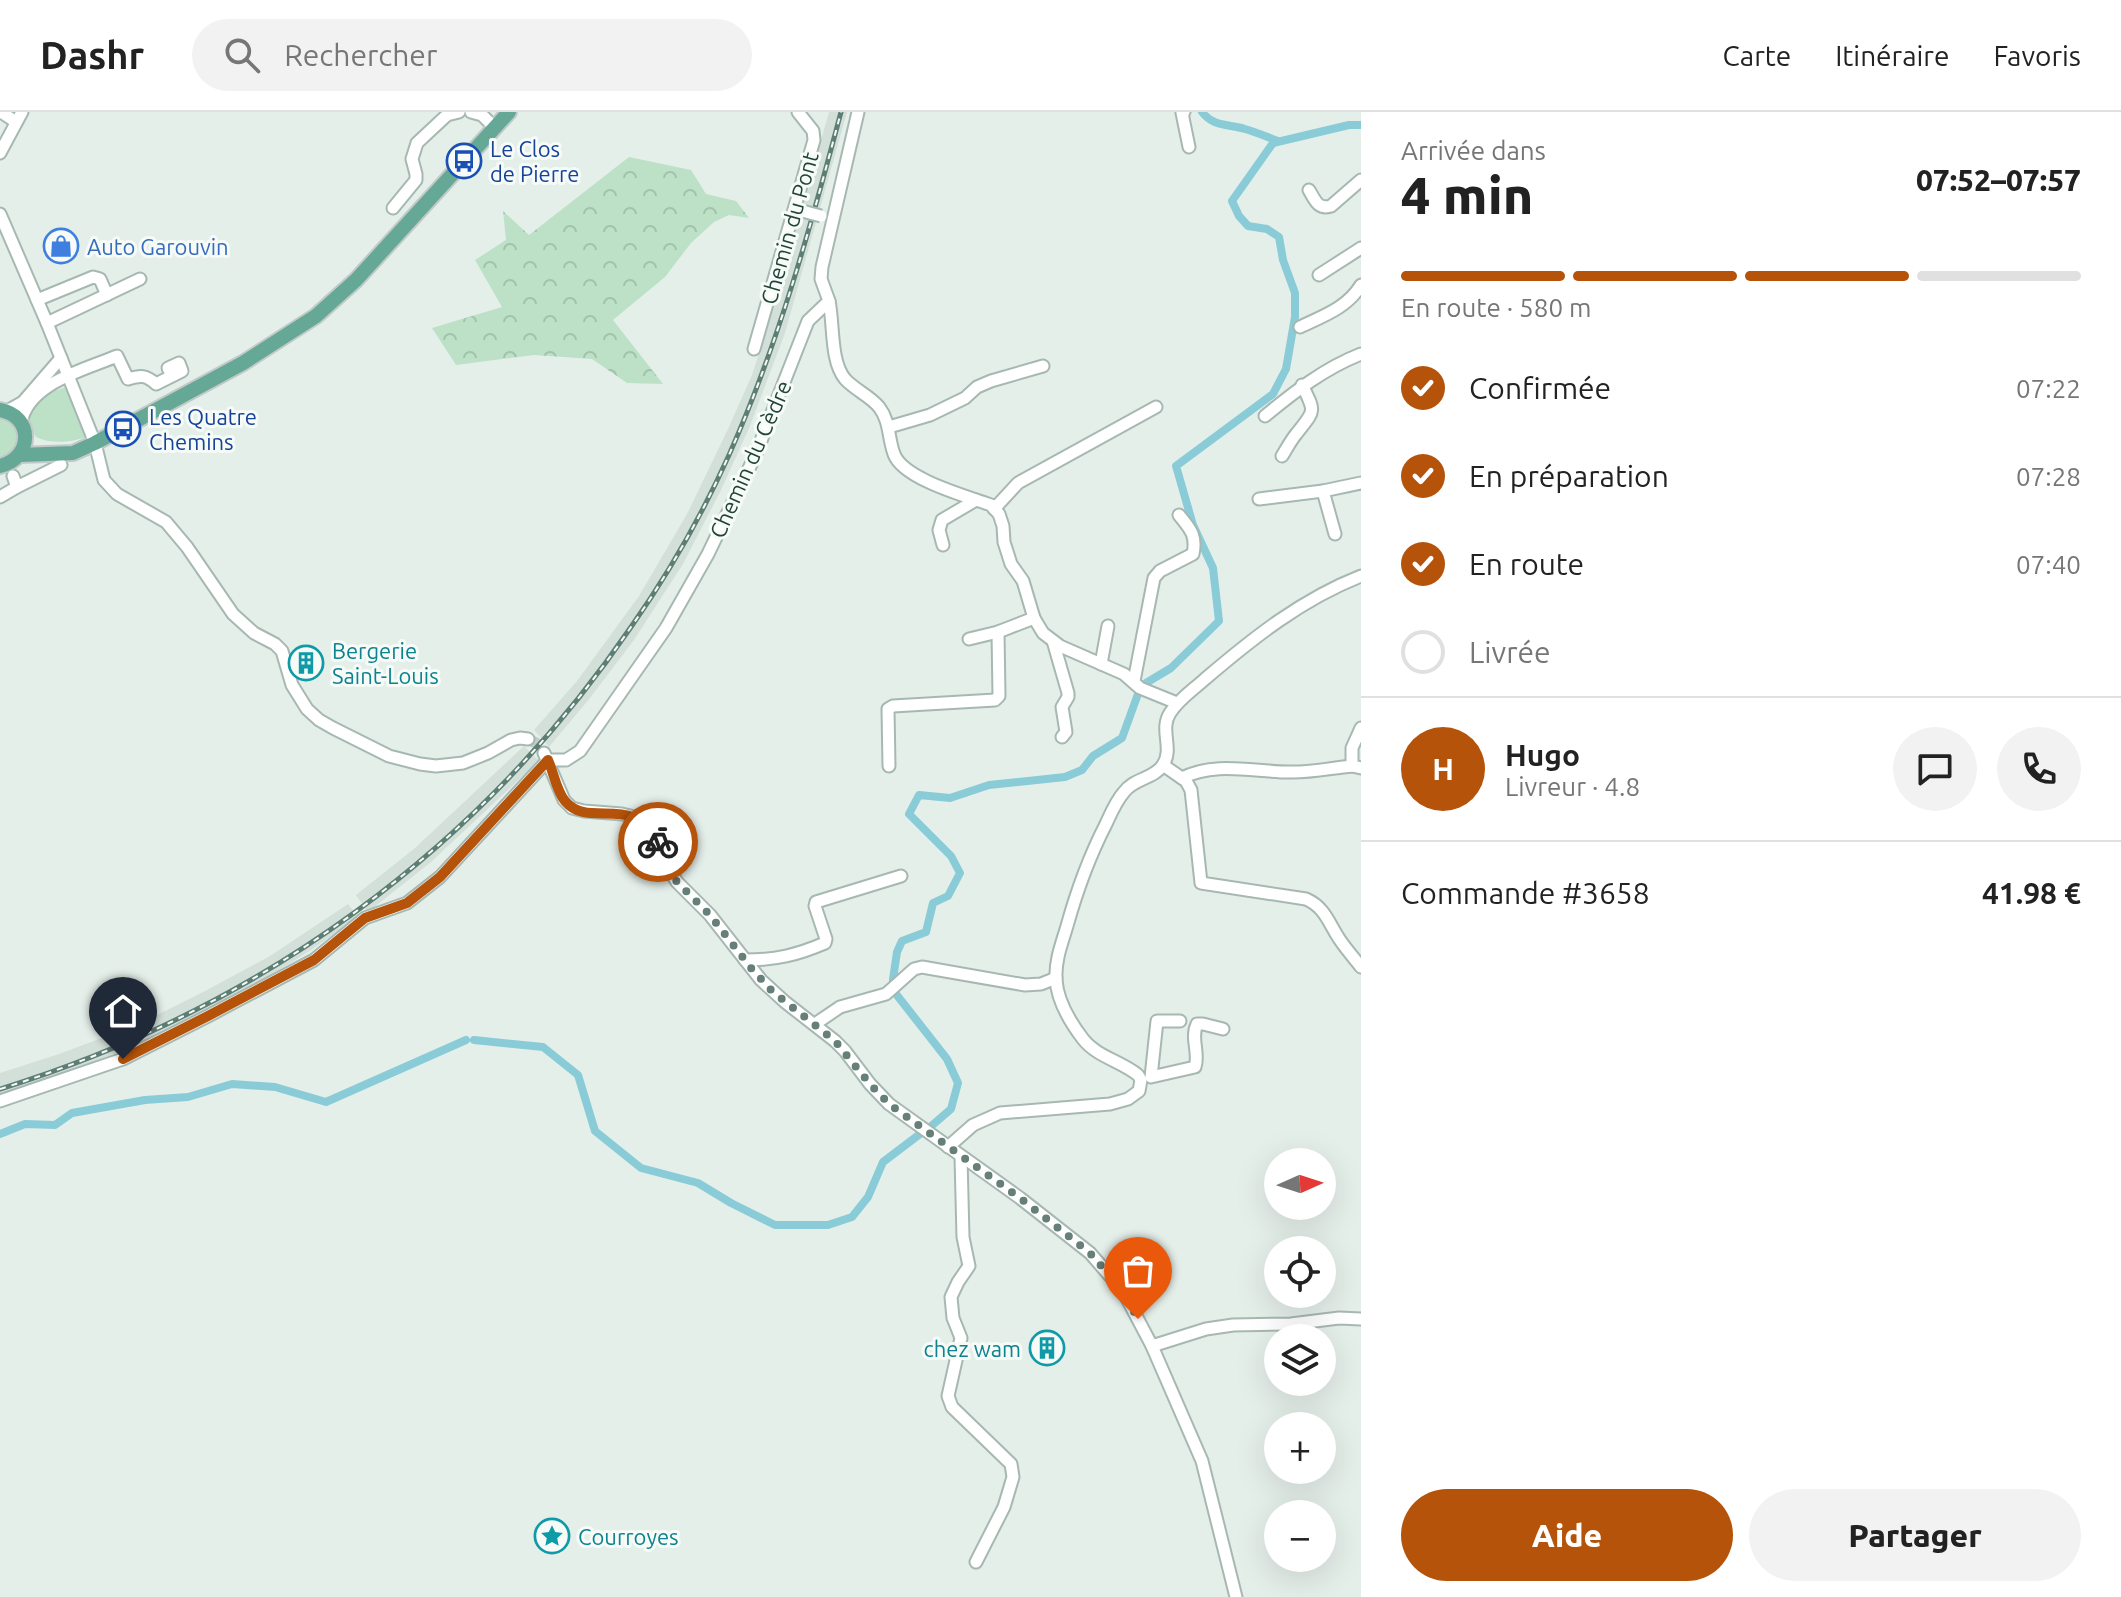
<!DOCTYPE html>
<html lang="fr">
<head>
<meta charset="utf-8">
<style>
  :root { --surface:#fff; --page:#f2f2f2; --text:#222; --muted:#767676; --line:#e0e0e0; --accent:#b45309 }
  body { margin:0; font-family:Ubuntu,sans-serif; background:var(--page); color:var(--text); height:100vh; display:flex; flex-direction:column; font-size:30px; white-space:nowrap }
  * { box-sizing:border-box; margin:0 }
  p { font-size:26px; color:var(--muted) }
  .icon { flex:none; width:44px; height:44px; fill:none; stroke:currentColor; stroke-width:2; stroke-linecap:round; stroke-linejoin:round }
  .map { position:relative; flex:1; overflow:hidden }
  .drawer { display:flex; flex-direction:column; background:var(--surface); width:760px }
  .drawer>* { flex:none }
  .needle { width:52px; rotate:87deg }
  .fabs { position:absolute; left:1264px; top:1036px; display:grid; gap:16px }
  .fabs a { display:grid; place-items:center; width:72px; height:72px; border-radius:50%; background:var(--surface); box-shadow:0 8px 32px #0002; font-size:40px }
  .pin { position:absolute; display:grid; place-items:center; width:68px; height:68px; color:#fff; margin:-82px -34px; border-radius:50% 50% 50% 0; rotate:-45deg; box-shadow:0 0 8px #0007 }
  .pin .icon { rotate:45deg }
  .courier { position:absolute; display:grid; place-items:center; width:80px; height:80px; margin:-40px; border:6px solid #b45309; border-radius:50%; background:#fff; color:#222; box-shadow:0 2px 10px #0007 }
  .headline em { font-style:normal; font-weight:800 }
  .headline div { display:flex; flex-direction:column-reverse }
  .headline { display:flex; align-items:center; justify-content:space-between; height:136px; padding:0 40px }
  h1 { font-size:52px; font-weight:800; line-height:60px }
  .bar { display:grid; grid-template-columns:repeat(4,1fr); gap:12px 8px; align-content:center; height:96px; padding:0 40px }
  .bar i { height:10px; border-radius:6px; background:var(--line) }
  .bar .current { background:var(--accent) }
  .bar p { grid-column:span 4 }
  .line { display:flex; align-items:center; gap:20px; padding:0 40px; border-top:2px solid var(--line) }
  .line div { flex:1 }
  .round { display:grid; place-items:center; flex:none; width:84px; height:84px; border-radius:42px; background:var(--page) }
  ol { padding:0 40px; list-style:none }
  li { display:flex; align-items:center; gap:24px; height:88px }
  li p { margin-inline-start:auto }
  li .icon { padding:8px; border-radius:50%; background:var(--accent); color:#fff; stroke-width:4 }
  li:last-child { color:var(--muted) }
  li i { width:44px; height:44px; border:4px solid var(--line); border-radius:50% }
  .cta { display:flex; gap:16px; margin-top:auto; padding:16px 40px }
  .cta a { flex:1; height:92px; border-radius:48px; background:var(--accent); color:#fff; font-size:32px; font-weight:800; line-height:92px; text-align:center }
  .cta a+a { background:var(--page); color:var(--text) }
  header { display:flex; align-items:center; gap:48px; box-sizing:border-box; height:112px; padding:0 40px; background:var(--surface); border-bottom:2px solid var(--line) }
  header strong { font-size:38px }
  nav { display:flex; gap:44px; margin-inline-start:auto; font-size:28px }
  .search { width:560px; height:72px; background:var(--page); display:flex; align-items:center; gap:20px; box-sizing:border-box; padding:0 28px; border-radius:44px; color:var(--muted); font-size:30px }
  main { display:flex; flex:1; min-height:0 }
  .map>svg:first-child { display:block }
</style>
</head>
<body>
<header>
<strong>Dashr</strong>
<div class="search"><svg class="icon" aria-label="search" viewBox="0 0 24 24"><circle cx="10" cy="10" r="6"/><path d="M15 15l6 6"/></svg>Rechercher</div>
<nav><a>Carte</a><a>Itinéraire</a><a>Favoris</a></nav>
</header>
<main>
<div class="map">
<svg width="1361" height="1485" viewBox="0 0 1361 1485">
  <defs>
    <pattern id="forest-crowns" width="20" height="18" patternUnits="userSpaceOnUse" patternTransform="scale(2)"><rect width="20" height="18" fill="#bce1c6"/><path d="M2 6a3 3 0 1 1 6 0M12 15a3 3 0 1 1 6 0" fill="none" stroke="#a1c2ab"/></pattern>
  </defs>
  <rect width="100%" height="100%" fill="#e5efea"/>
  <!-- built -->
  <g fill="#d3dfd9">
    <polygon points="829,0 847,0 785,221 750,314 721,378 683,452 634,528 590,586 549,635 534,618 577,569 639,484 687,402 728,317 752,263 778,182"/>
    <polygon points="524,634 539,649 431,750 368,800 356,783 415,736"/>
    <polygon points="348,792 358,805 311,838 257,872 152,926 40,972 0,984 0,961 59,942 139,912 207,878 270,844"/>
  </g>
  <!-- green -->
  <g fill="#bce1c6">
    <path d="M69,274l11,33 10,17c-17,6 -38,9 -54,1 -19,-34 4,-41 33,-51z"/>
    <path d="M0,304c15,5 30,25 13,38 -1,2 -11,6 -13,6z"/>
  </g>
  <!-- forest -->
  <polygon fill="url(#forest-crowns)" points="629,45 691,58 706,82 736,89 749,106 729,103 714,110 691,131 665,165 613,208 663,272 627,271 592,247 534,243 456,253 432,216 502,195 475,148 506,128 503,99 529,123"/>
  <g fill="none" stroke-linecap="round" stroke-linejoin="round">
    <!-- canal -->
    <g stroke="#89ccd8" stroke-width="8">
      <path d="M1202,0c11,15 27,12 43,17 11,3 22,8 33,12"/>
      <polyline points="1146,571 1171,556 1219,509 1213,456 1193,413 1176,354 1273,282 1286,257 1295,205 1295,181 1283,148 1279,125 1267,117 1248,114 1239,104 1232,89 1273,31 1349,13 1361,13"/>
      <polyline points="893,867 897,840 902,829 926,820 933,791 948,784 960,761 951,744 909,702 919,683 950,686 989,673 1065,665 1082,658 1093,644 1122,626 1138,582"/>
      <polyline points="896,882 947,947 958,971 951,997 929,1016"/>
      <polyline points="474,928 543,935 578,963 595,1019 641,1056 698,1071 731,1091 775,1113 828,1113 852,1105 868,1085 883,1050 920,1022"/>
      <polyline points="0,1022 25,1012 55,1013 72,1001 145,988 188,985 232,972 275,975 326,990 466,928"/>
    </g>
    <!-- minor-tunnel -->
    <polyline stroke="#becdc7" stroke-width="11" stroke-dasharray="11 5.5" stroke-linecap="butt" points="528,627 536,631 544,641"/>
    <!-- minor casing -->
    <g stroke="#a7b8b2" stroke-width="15">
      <g id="minor">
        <polyline points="1,0 16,10"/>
        <polyline points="471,0 482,3 495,16"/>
        <polyline points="1184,0 1182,1 1189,35"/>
        <polyline points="0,41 22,0"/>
        <path d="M1309,78c6,10 9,20 22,16l30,-26"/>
        <polyline points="393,96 416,68 416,62 412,47 417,31 447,3 459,0"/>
        <polyline points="0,102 47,211 95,331 104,368 117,382 166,410 187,435 233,502 254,521 275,532 282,539 292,573 307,597 319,608 333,616 389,644 420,652 436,654 463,651 488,641 511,628 520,626 528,627"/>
        <polyline points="1319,163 1361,136"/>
        <polyline points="37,188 93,165 100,167 107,183"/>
        <path d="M829,189c5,23 1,60 16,78 10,11 25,17 34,28 11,14 9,31 15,47 9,25 72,42 97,51l8,9 4,12 1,16 7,22 12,17 11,37 9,15 17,13 64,28 16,14 37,15"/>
        <polyline points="47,211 140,167"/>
        <path d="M1300,215c23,-11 47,-19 61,-42"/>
        <polyline points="754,237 814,28 813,19 798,0"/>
        <polyline points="7,299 23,290 61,246"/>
        <path d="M1265,304c29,-24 60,-48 96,-62"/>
        <path d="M21,311c7,-40 63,-53 96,-67l11,23c13,-4 18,-4 28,5l26,-13 -3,-8 -11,5 4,8"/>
        <polyline points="889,315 930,303 965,286 977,275 991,269 1043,254"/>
        <path d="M1282,344c5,-8 9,-16 15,-23 18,-23 19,-20 5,-48"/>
        <polyline points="13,364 17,375 61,353"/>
        <polyline points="1323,379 1335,422"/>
        <polyline points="0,385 17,375"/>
        <polyline points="1259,387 1323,379 1361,371"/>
        <polyline points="994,397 1018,371 1156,295"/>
        <polyline points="943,433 939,418 942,408 976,388"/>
        <polyline points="969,527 998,520"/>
        <polyline points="1053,529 1068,581 1068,585 1062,595 1066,620 1062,625"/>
        <polyline points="1101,552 1108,514"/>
        <path d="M1134,569l20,-103 6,-7 33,-17c4,-19 -3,-25 -14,-39"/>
        <polyline points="544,641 564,688 572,696 584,699 622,702 634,705 645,710 652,719 669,757 677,770 710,803 761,868 785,890 835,929 845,939 870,972 889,992 1020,1086 1090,1141 1123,1179 1152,1234 1202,1349 1236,1485"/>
        <path d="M1163,653l23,16 5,9 10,93 105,16c19,8 23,25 34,41 6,9 14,18 21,27"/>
        <polyline points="889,654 888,597 893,594 995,588 999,584 998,520 1034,506"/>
        <polyline points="1352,654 1352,636 1361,616"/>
        <path d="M1182,666c33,-17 72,-6 107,-6 20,1 42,-4 63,-6l9,2"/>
        <path d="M745,848c31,0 52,-5 80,-17l1,-4 -11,-33 1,-4 85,-26"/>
        <path d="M1180,909h-23l-6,56 44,-10c5,-14 -5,-29 2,-43h6l20,5"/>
        <polyline points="815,912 840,895 886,882 914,857 922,855 1025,873 1041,872 1056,866"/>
        <polyline points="0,989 123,947 208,904 314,848 365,806 407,791 440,765 548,648 566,648 580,639 666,516 708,442 755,344 808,209 829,189 821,167 822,155 858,0"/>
        <path d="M948,1035l25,-22 27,-12 110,-9 18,-5 11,-8 2,-11 -3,-5c-17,-14 -41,-18 -55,-36 -13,-17 -26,-39 -27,-60 -1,-19 6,-36 11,-53 10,-36 22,-69 39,-102 5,-11 10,-23 18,-32 10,-14 30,-13 39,-27 11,-17 -4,-35 7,-52 9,-14 23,-23 35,-34 48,-41 97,-80 156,-103"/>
        <polyline points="961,1045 963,1125 969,1154 958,1170 951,1185 953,1206 961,1226 948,1284 952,1295 1011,1352 1013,1365 1004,1395 976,1450"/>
        <polyline points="1152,1234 1206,1217 1233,1213 1291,1212 1339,1206 1361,1207"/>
      </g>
    </g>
    <!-- major casing -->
    <g stroke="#c1cac8" stroke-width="18">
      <g id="major">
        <path d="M0,298c34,6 33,48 0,56"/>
        <polyline points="20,343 73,341 95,331 243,251 316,204 356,168 509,0"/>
      </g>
    </g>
    <!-- minor -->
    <use href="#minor" stroke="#fff" stroke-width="11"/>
    <!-- major -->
    <use href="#major" stroke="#66a896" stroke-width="14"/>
    <!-- rail casing -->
    <g stroke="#5d7e75" stroke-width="5">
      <path id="rail" d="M0,977c259,-80 478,-238 631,-462 38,-54 71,-112 98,-172 49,-110 81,-226 112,-343"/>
    </g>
    <!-- rail -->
    <use href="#rail" stroke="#f6fbf8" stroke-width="2" stroke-dasharray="6" stroke-linecap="butt"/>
    <!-- minor-bridge casing -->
    <g stroke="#a7b8b2" stroke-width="15" stroke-linecap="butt">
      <polyline id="minor-bridge" points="802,99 821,104"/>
    </g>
    <!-- minor-bridge -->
    <use href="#minor-bridge" stroke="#fff" stroke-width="11"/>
  </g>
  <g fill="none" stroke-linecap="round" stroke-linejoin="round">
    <!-- done -->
    <polyline stroke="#667f78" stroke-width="8" stroke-dasharray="0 14.4" points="658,730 669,757 677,770 710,803 751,856 772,879 835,929 870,972 889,992 1020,1086 1090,1141 1123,1179 1138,1207"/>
    <!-- route -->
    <path stroke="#b45309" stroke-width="10" d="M123,947l85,-43 106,-56 51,-42 42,-15 33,-26 108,-117c6,13 8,30 17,41 24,29 68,-9 93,41"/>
  </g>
  <!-- icons -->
  <defs>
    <g id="bus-ring" transform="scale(1.8)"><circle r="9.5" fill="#f6fbf8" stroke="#1a4fb4" stroke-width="1.5"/><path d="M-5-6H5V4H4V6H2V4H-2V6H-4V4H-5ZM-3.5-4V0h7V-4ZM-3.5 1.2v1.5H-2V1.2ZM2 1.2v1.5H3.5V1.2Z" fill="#1a4fb4"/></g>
    <g id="shop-ring" transform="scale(1.8)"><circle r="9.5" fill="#f6fbf8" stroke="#3f7fe0" stroke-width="1.5"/><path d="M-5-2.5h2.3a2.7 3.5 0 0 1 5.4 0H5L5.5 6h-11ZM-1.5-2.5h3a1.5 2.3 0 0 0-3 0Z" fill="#3f7fe0"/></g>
    <g id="building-ring" transform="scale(1.8)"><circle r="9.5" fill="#f6fbf8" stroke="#0f9aa8" stroke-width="1.5"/><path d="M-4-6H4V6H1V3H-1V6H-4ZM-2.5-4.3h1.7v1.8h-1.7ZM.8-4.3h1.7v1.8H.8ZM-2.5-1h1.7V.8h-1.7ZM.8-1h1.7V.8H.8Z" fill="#0f9aa8"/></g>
    <g id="sight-ring" transform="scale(1.8)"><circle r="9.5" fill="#f6fbf8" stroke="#0f9aa8" stroke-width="1.5"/><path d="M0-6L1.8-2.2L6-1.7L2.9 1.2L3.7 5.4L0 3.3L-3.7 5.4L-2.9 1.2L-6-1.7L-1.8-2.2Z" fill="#0f9aa8"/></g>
  </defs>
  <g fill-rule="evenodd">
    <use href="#bus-ring" x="464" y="49"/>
    <use href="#shop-ring" x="61" y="134"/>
    <use href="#bus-ring" x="123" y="317"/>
    <use href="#building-ring" x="306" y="551"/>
    <use href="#building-ring" x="1047" y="1236"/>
    <use href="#sight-ring" x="552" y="1424"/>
  </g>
  <g text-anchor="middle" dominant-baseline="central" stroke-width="6" stroke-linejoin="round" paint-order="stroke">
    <!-- transit labels -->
    <g font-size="22" fill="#164399" stroke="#f6fbf8" text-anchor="start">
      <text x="490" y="36">Le Clos<tspan x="490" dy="25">de Pierre</tspan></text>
      <text x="149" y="304">Les Quatre<tspan x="149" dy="25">Chemins</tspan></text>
    </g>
    <!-- street labels -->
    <g font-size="22" fill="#22433a" stroke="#f6fbf8">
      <text transform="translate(789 116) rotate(-74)">Chemin du Pont</text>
      <text transform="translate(750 347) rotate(-66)">Chemin du Cèdre</text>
    </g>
    <!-- shop labels -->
    <g font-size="22" fill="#366cbe" stroke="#f6fbf8" text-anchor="start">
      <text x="87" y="134">Auto Garouvin</text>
    </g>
    <!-- culture labels -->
    <g font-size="22" fill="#0d838f" stroke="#f6fbf8" text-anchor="start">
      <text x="332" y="538">Bergerie<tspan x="332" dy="25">Saint-Louis</tspan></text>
      <text x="1021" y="1236" text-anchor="end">chez wam</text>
      <text x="578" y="1424">Courroyes</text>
    </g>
  </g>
</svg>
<div class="fabs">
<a><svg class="needle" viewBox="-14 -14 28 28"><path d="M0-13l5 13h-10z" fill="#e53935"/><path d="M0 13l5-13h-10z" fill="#767676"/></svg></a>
<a><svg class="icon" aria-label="locate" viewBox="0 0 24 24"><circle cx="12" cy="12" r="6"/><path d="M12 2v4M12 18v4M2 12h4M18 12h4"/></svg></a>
<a><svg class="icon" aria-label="layers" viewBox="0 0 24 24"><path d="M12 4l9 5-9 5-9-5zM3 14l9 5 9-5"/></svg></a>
<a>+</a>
<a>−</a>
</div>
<div class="pin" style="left:1138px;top:1207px;background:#ea580c"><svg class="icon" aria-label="bag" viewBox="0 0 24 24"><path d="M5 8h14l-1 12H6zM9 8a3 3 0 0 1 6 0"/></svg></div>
<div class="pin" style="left:123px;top:947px;background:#1f2937"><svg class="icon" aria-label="home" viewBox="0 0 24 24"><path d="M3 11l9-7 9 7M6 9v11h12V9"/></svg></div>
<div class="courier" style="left:658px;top:730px"><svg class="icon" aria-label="bike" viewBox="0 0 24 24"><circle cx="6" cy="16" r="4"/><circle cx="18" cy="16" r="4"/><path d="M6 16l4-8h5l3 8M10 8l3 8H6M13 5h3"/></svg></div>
</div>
<section class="drawer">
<div class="headline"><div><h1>4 min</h1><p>Arrivée dans</p></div><em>07:52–07:57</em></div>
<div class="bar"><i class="current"></i><i class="current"></i><i class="current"></i><i></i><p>En route · 580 m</p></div>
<ol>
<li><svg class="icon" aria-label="check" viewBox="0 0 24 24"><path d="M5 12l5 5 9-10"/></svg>Confirmée<p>07:22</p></li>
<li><svg class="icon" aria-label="check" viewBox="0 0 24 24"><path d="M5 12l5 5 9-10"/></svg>En préparation<p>07:28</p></li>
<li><svg class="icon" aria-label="check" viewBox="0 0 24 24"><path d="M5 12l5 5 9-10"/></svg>En route<p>07:40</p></li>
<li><i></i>Livrée</li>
</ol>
<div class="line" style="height:144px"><b class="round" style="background:var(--accent);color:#fff">H</b><div><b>Hugo</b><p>Livreur · 4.8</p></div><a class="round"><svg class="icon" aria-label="chat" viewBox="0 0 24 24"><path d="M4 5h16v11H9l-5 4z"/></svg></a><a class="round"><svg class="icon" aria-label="phone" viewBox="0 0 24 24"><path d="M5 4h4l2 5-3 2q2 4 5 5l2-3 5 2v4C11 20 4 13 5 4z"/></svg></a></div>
<div class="line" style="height:104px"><div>Commande #3658</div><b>41.98 €</b></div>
<div class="cta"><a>Aide</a><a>Partager</a></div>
</section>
</main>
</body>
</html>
